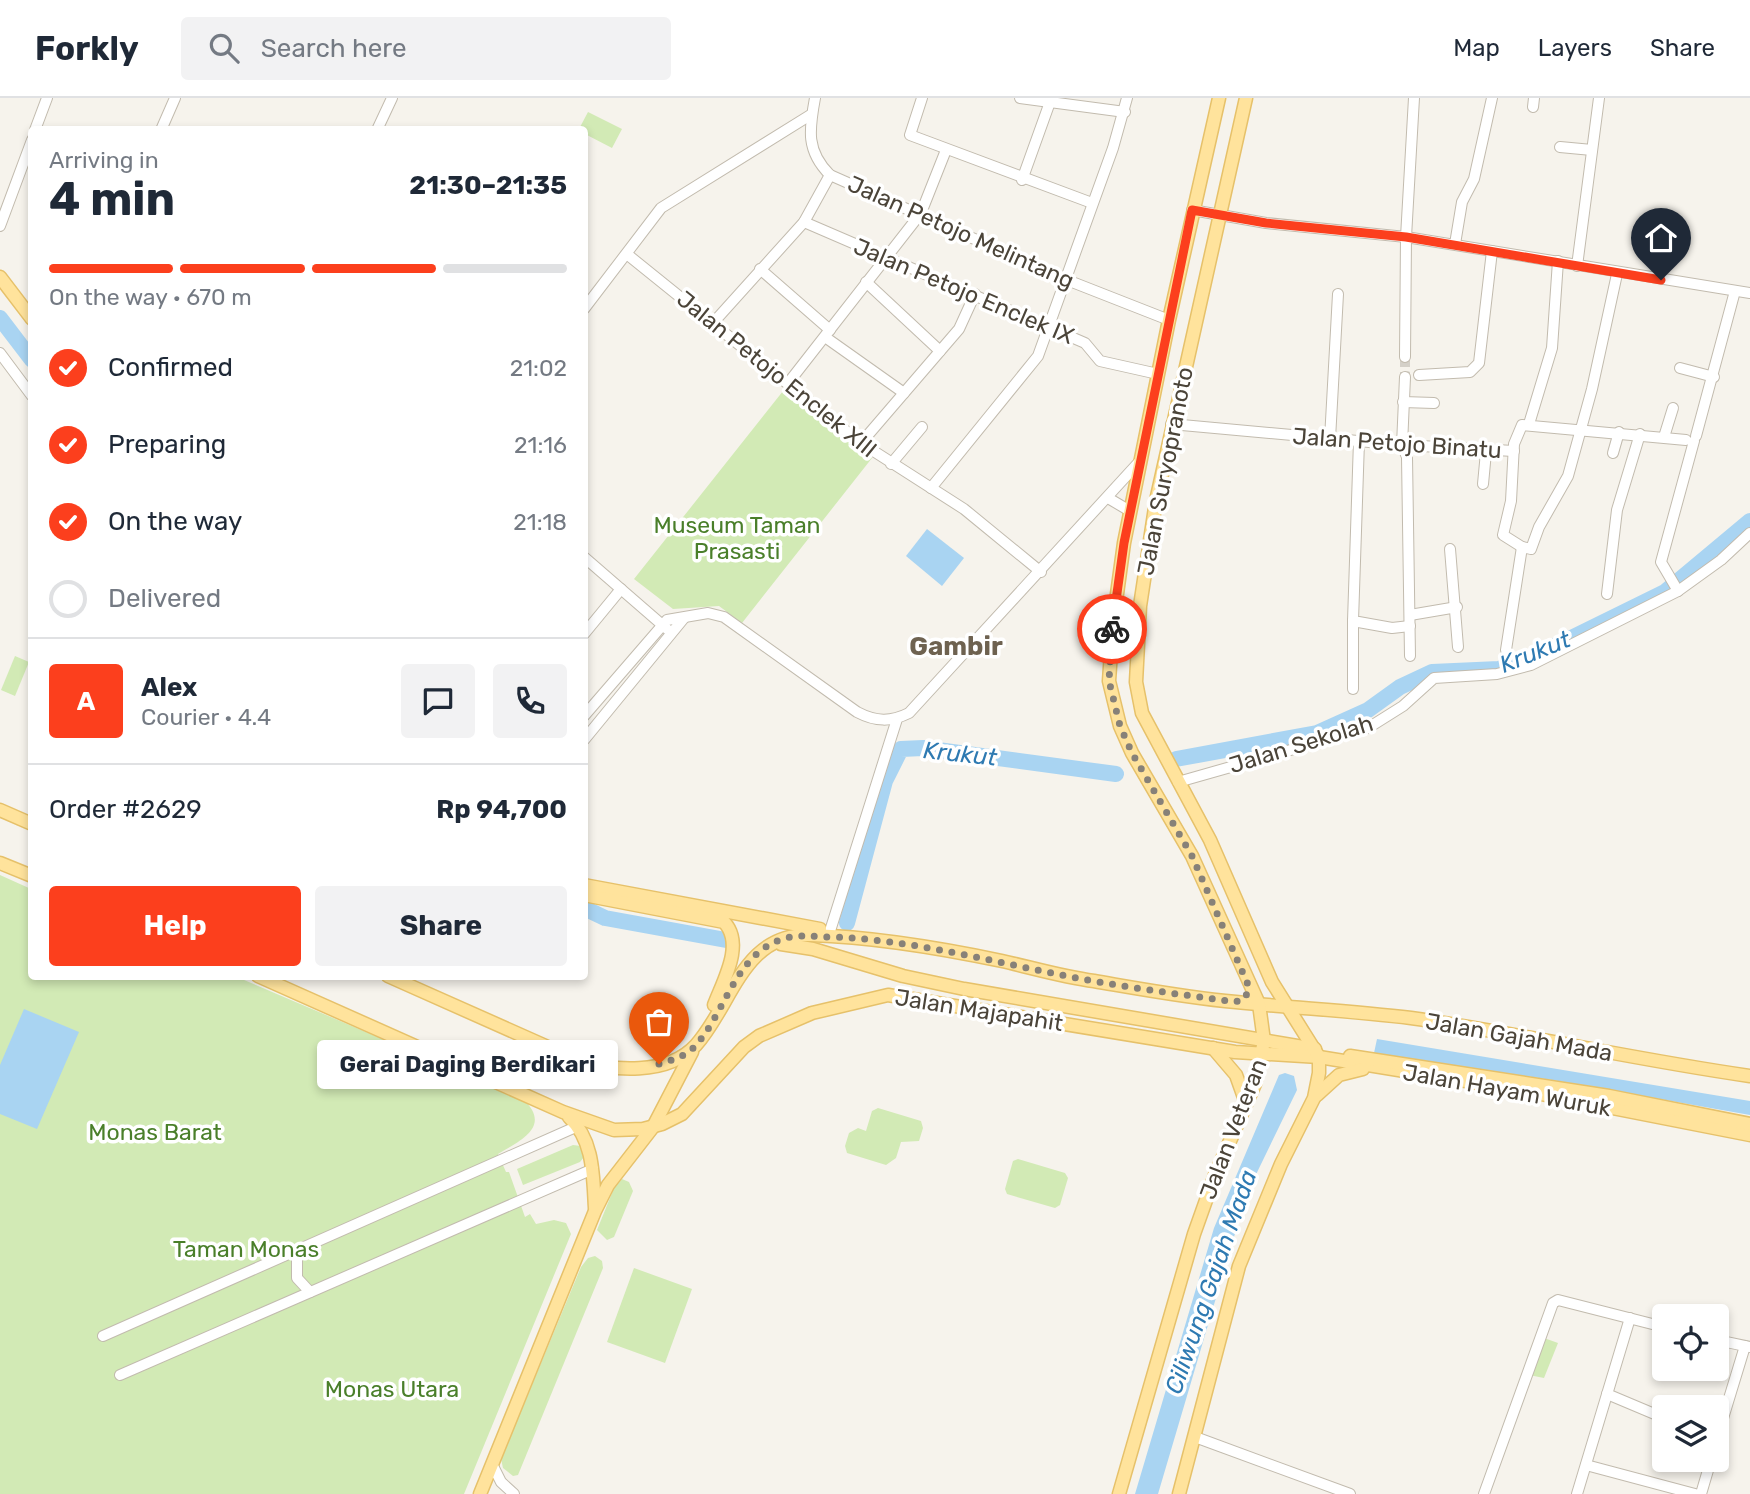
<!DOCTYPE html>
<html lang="en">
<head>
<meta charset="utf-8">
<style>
  :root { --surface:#fff; --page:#f2f2f3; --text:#1f2937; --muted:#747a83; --line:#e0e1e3; --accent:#fc3f1d }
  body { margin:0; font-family:Rubik,sans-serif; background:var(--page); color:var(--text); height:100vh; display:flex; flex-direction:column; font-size:26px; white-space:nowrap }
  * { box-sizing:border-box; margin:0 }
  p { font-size:23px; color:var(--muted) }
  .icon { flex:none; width:38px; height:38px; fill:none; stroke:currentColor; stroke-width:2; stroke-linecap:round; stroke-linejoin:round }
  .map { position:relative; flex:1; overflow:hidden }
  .side { position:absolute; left:28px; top:28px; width:560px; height:854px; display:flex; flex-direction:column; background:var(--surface); border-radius:7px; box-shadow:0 4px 10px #0003 }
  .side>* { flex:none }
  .fabs { position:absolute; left:1652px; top:1206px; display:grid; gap:14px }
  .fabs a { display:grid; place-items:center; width:77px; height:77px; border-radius:7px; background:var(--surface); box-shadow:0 4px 10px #0003; font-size:35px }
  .pin { position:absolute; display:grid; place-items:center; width:60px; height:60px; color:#fff; margin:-72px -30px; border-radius:50% 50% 50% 0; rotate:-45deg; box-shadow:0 0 7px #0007 }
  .pin .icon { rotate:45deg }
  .courier { position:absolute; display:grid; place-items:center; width:70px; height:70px; margin:-35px; border:5px solid #fc3f1d; border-radius:50%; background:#fff; color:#222; box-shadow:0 2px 9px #0007 }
  .bubble { position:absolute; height:49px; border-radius:7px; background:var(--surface); box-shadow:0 4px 10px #0003; font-size:23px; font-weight:700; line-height:49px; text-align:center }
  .overview em { font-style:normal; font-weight:700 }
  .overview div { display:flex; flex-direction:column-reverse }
  .overview { display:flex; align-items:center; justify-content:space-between; height:119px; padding:0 21px }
  h1 { font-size:46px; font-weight:700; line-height:52px }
  .bar { display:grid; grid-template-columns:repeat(4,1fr); gap:10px 7px; align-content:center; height:84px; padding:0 21px }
  .bar i { height:9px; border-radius:5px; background:var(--line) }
  .bar .selected { background:var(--accent) }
  .bar p { grid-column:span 4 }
  .line { display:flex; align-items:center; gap:18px; padding:0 21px; border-top:2px solid var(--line) }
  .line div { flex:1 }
  .round { display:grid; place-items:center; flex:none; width:74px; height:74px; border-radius:7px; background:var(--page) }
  ol { padding:0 21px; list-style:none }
  li { display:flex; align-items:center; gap:21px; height:77px }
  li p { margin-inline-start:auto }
  li .icon { padding:7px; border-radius:50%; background:var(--accent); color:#fff; stroke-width:4 }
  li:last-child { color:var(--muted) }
  li i { width:38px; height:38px; border:4px solid var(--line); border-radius:50% }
  .cta { display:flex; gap:14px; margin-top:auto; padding:14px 21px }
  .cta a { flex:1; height:80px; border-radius:7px; background:var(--accent); color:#fff; font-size:28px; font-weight:700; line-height:80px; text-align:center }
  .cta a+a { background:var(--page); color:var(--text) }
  header { display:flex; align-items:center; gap:42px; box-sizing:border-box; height:98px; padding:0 35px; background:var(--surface); border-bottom:2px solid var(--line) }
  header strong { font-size:33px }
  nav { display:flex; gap:38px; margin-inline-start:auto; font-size:24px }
  .search { width:490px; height:63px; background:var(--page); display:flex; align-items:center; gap:18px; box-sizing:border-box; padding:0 24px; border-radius:7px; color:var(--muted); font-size:26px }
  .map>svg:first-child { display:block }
</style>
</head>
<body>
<header>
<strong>Forkly</strong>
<div class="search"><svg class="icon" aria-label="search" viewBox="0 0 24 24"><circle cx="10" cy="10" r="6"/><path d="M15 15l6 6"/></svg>Search here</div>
<nav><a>Map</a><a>Layers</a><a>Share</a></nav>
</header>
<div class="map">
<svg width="1750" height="1396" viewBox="0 0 1750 1396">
  <rect width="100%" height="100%" fill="#f6f3ec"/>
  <!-- green -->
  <g fill="#d2eab5">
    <polygon points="588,14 622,31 612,50 585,36 584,32 579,31"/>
    <polygon points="787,288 872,360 742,525 719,508 673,511 634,481"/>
    <polygon points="15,558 29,564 15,598 1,592"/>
    <path d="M0,777l31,14 1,87 205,1 286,122c30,28 -4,42 -25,55l8,18h3l16,45 5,-3 6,10 18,-4 12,3 5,11 -107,260h-464z"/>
    <polygon points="878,1010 921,1023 923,1030 919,1043 901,1044 896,1060 886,1067 847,1055 845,1048 849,1035 858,1030 866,1033 872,1013"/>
    <polygon points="573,1047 581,1048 584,1059 580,1064 523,1087 517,1071"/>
    <polygon points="1018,1061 1065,1075 1068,1080 1060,1107 1055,1110 1007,1096 1005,1091 1013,1063"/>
    <polygon points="622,1081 629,1084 633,1093 614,1139 607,1142 597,1132 614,1090"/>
    <polygon points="595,1158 602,1163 603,1170 518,1377 513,1378 503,1370 501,1361 581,1169 588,1160"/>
    <polygon points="634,1170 692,1191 665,1265 607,1244"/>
    <polygon points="1544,1240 1558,1245 1544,1280 1529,1277"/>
  </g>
  <!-- water -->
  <g fill="#a9d4f2">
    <polygon points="927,431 964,460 942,488 906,458"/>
    <polygon points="24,911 79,934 37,1031 0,1016 0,967"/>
    <polygon points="1377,941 1750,1003 1750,1017 1558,983 1374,955"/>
    <polygon points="1285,975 1294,978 1297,992 1247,1095 1158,1396 1135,1396 1214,1130 1279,977"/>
  </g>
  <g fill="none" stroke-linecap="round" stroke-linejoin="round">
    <!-- river -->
    <g stroke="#a9d4f2" stroke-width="16">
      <polyline points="0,220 32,262"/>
      <polyline points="1176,661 1317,635 1368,612 1400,589 1432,574 1499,571 1541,555 1665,494 1750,423"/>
      <polyline points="584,810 605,820 726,842"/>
      <polyline points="847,825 885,683 901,651 923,650 1116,676"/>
    </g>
    <!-- minor-tunnel -->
    <polyline stroke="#d4d0c8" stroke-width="10" stroke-dasharray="10 5" stroke-linecap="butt" points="1405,259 1405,279 1419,277"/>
    <!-- minor casing -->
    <g stroke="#c2bbae" stroke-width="12">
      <g id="minor">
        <path d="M815,0c-6,32 -9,53 15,77l237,105 102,40"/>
        <polyline points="922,0 910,37 1092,105"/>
        <polyline points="1020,0 1125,14"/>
        <polyline points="1533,9 1534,0"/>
        <polyline points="35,32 47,0"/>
        <polyline points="161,32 175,0"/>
        <polyline points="377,32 392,0"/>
        <polyline points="1560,49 1592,52"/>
        <polyline points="1022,82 1050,4"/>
        <polyline points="1192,112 1266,125 1406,139 1750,195"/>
        <polyline points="804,124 1085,245 1100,263 1158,276"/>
        <polyline points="0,128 32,42"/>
        <polyline points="1455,146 1462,104 1474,81 1492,0"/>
        <polyline points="628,157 861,345 964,411 1041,474"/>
        <polyline points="1577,168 1599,0"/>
        <polyline points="760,171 830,232"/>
        <polyline points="866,184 940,253"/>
        <polyline points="584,211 661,110 812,16"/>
        <polyline points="713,225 804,124 830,77"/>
        <polyline points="825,239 904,295"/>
        <polyline points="0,255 32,298"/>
        <polyline points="1405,259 1406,139 1414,0"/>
        <polyline points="1680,270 1714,279"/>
        <polyline points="1419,277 1470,274 1479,265 1492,153"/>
        <polyline points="1405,279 1402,347 1407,359 1410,558"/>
        <polyline points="789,284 921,115 946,52"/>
        <polyline points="1403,304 1434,305"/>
        <polyline points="1171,326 1402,347 1514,353"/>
        <polyline points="1529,326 1552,250 1558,163"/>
        <polyline points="1696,338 1735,193"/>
        <polyline points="1664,339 1673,310"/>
        <polyline points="1330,341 1338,196"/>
        <polyline points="1359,343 1353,523 1392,530 1410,528"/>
        <polyline points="861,345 959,231 975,196"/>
        <polyline points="1613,355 1619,334"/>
        <polyline points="891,366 922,329"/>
        <polyline points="1483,386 1486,354"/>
        <polyline points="931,390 1038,258 1113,50 1127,0"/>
        <polyline points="1108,400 1130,413"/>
        <polyline points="1522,449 1503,437 1511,403 1514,346 1522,327 1686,342"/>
        <polyline points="1450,451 1458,549"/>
        <polyline points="584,459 667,531"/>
        <polyline points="1678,493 1661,464 1694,343"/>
        <polyline points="1607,496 1617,412 1640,336"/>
        <polyline points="1410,517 1457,509"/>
        <polyline points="1353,523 1353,591"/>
        <polyline points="584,536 621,491"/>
        <polyline points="1506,552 1522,449 1531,451 1539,429 1568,378 1592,291 1617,176"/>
        <path d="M584,618l83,-96 41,-7 16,4 133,95c19,10 34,10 52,1l231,-252"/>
        <polyline points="584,642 684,520"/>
        <polyline points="1178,684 1368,630 1403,608 1434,580 1497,576 1531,567 1678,493 1721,462 1750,435"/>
        <polyline points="830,833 897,621"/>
        <polyline points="297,1152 297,1180 310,1194"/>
        <polyline points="103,1238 578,1028"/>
        <polyline points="1717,1242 1750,1249"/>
        <polyline points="120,1277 593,1071"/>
        <polyline points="1607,1296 1664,1320"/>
        <polyline points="1195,1339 1350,1396"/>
        <polyline points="1717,1340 1745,1248"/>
        <polyline points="492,1366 501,1384 514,1396"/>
        <polyline points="1586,1367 1695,1396"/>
        <polyline points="1484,1396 1553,1205 1558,1202 1664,1229"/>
        <polyline points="1577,1396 1630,1220"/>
        <polyline points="1701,1396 1711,1362"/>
      </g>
    </g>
    <!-- major casing -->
    <g stroke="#e6c16a" stroke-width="15">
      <g id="major">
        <polyline points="0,179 32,221"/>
        <polyline points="0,712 32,726"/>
        <polyline points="0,765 32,778"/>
        <polyline points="584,787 820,831"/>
        <path d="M584,797l140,27c21,22 -1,59 -10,83"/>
        <polyline points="781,846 813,851 903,878 964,891 1315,951"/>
        <polyline points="258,878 563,1014 614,1032 643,1031 662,1026 682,1016 744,949 759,938 812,915 888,897 1235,954 1319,959 1521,992 1750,1037"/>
        <path d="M388,878l189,84c35,11 91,16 119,-15 36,-40 47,-113 115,-110 64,2 129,13 191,26 31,7 61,16 92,20 47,8 95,17 142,21 58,6 117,9 175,16 113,16 226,42 339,58"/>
        <polyline points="1213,950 1236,977 1246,1005"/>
        <polyline points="1350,958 1609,998 1750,1026"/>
        <polyline points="1317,997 1339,977 1363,971"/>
        <path d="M569,1019c25,23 24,59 26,91"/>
        <polyline points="480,1396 595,1113 608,1087 653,1029 692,954"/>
        <polyline points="1119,1396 1194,1136 1215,1077 1255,986 1264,943 1259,906 1192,758 1132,655 1120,628 1109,583 1113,525 1124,445 1169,222 1219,0"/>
        <polyline points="1179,1396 1239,1168 1281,1066 1314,1000 1319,975 1319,959 1272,884 1210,742 1142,615 1136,584 1140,508 1156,403 1246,0"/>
      </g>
    </g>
    <!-- minor -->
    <use href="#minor" stroke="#fff" stroke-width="10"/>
    <!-- major -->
    <use href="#major" stroke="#ffe39c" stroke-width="12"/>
  </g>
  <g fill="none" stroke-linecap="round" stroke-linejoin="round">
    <!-- done -->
    <path stroke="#878178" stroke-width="7" stroke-dasharray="0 12.6" d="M659,966c13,-4 27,-7 37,-19 29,-32 39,-89 84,-105 18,-7 34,-3 52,-3 87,3 171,28 256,43 49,9 98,15 147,22l10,-3 4,-12 -57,-131 -60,-103 -12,-27 -11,-45 3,-52"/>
    <!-- route -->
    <polyline stroke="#fc3f1d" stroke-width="9" points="1112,531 1124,445 1192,112 1266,125 1406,139 1661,182"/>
  </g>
  <g text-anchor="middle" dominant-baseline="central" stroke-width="7" stroke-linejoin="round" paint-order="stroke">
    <!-- street labels -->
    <g font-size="23" fill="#4b4439" stroke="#fff">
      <text transform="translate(961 134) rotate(24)">Jalan Petojo Melintang</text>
      <text transform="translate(964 193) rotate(23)">Jalan Petojo Enclek IX</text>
      <text transform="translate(777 276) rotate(39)">Jalan Petojo Enclek XIII</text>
      <text transform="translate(1397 345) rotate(4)">Jalan Petojo Binatu</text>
      <text transform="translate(1165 373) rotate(-79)">Jalan Suryopranoto</text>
      <text transform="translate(1301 646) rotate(-17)">Jalan Sekolah</text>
      <text transform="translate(979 912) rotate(9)">Jalan Majapahit</text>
      <text transform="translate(1519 939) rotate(10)">Jalan Gajah Mada</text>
      <text transform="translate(1507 992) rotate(10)">Jalan Hayam Wuruk</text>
      <text transform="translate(1233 1031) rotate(-69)">Jalan Veteran</text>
    </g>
    <!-- park labels -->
    <g font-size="23" fill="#4a7f2a" stroke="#fff">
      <text x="737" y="427">Museum Taman<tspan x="737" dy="26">Prasasti</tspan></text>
      <text x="155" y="1034">Monas Barat</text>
      <text x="246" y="1151">Taman Monas</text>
      <text x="392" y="1291">Monas Utara</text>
    </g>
    <!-- water labels -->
    <g font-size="24" font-style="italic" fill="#2e7ab2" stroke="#fff">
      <text transform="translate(1535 554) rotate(-22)">Krukut</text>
      <text transform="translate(960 656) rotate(6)">Krukut</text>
      <text transform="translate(1211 1184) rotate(-71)">Ciliwung Gajah Mada</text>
    </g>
    <!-- quarter labels -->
    <g font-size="26" font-weight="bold" fill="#6e6250" stroke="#fff">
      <text x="956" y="548">Gambir</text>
    </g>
  </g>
</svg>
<div class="fabs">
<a><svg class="icon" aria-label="locate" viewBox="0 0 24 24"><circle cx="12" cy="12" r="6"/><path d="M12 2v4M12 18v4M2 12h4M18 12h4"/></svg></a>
<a><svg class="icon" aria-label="layers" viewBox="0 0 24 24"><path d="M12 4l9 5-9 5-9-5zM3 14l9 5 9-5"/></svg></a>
</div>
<div class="pin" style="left:659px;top:966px;background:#ea580c"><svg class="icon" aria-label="bag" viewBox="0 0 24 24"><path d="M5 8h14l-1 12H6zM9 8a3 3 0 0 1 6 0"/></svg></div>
<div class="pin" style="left:1661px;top:182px;background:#1f2937"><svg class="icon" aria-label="home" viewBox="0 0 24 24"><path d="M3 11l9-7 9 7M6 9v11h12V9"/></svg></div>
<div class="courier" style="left:1112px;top:531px"><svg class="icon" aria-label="bike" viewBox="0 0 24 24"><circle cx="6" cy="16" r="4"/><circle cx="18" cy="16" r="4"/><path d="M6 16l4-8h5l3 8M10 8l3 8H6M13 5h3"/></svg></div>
<div class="bubble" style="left:317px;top:942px;width:301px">Gerai Daging Berdikari</div>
<section class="side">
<div class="overview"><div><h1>4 min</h1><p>Arriving in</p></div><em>21:30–21:35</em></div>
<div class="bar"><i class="selected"></i><i class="selected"></i><i class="selected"></i><i></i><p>On the way · 670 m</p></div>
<ol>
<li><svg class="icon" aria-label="check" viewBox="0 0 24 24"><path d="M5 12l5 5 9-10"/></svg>Confirmed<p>21:02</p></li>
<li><svg class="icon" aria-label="check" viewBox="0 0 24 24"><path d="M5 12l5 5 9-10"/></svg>Preparing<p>21:16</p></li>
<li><svg class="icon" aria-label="check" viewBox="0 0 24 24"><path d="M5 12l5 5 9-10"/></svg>On the way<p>21:18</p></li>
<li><i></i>Delivered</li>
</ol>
<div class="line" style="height:126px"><b class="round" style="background:var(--accent);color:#fff">A</b><div><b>Alex</b><p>Courier · 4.4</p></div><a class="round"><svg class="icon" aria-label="chat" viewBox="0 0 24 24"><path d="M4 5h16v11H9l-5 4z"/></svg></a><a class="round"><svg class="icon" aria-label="phone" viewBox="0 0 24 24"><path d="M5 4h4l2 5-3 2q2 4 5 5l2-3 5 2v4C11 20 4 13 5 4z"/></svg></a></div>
<div class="line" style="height:91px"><div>Order #2629</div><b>Rp 94,700</b></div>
<div class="cta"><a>Help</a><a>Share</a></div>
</section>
</div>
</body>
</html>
